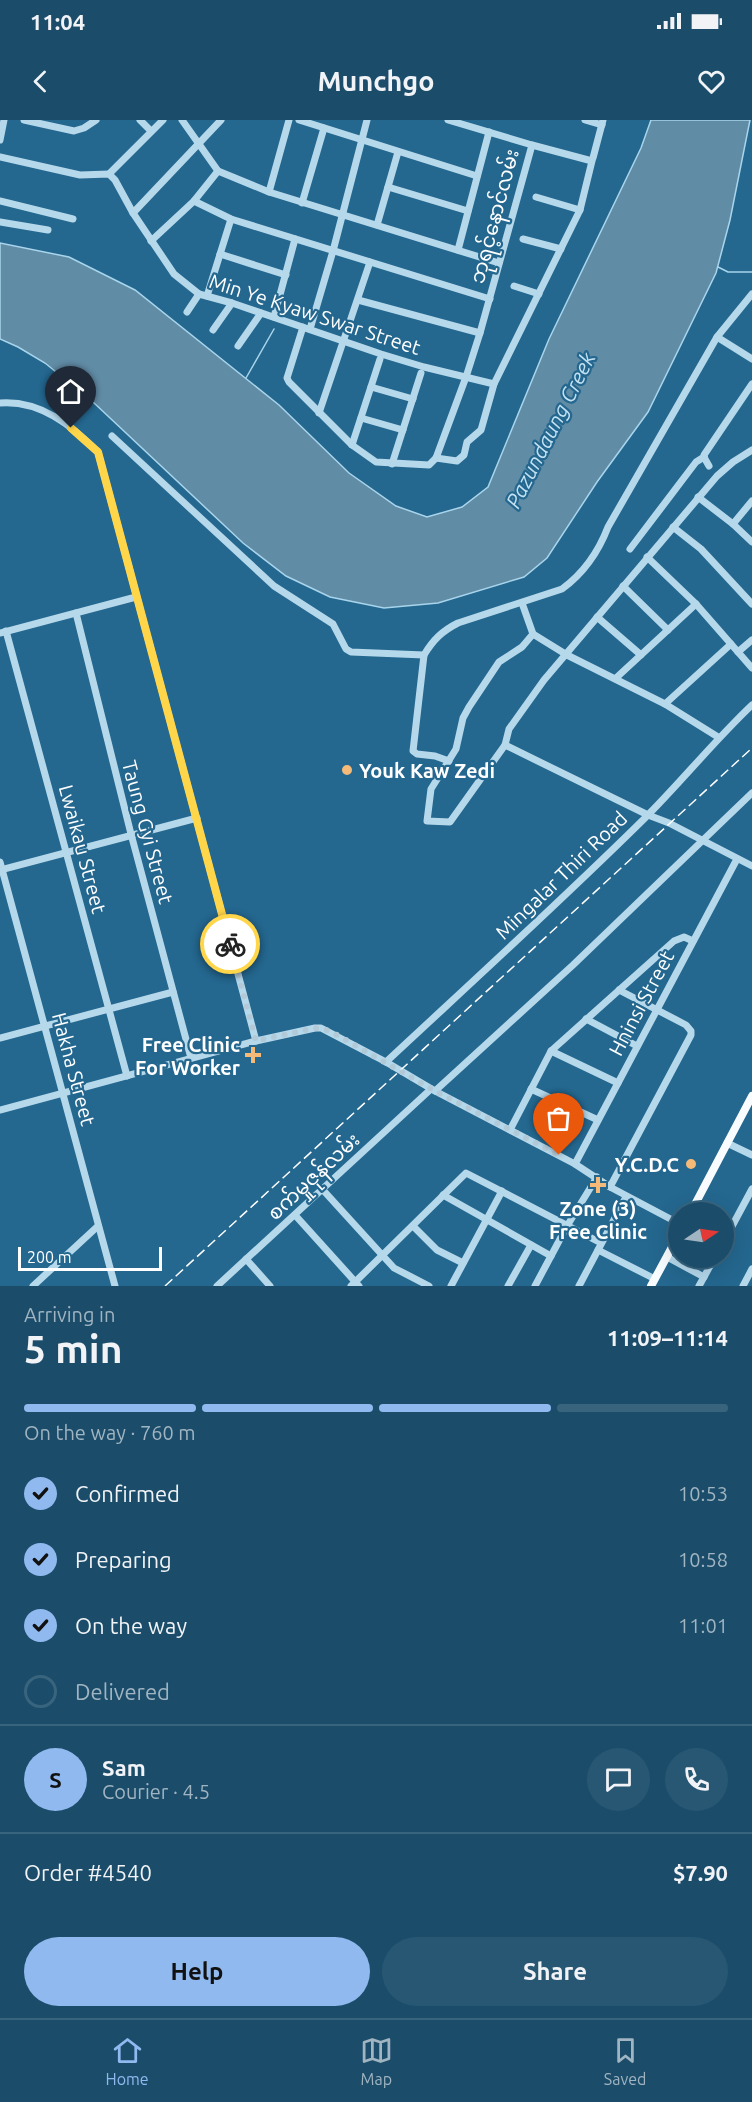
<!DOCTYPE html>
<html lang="en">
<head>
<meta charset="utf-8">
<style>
  :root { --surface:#1b4d6b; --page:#285773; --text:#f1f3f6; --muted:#a0b4c1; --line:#39647e; --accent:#90b9f0 }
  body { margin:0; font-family:Ubuntu,"Noto Sans Myanmar",sans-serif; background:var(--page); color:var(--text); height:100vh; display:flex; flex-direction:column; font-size:22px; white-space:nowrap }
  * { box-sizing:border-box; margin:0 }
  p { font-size:20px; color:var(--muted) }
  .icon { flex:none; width:33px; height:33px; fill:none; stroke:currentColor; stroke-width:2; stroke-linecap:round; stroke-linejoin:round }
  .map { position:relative; height:1166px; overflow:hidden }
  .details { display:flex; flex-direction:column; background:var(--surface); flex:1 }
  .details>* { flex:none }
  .needle { width:39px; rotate:77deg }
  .controls { position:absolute; left:668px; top:1082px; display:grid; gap:12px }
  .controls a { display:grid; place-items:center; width:66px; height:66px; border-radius:50%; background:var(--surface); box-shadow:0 6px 24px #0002,0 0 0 2px var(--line); font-size:30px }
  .scale { position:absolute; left:18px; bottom:15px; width:144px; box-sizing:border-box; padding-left:6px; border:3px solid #fff; border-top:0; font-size:16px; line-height:21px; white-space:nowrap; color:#fff; -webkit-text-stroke:4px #24678f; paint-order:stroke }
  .pin { position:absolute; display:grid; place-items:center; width:51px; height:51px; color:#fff; margin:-62px -26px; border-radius:50% 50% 50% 0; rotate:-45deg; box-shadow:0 0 6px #0007 }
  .pin .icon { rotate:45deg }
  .courier { position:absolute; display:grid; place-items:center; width:60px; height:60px; margin:-30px; border:4px solid #ffd54a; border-radius:50%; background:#fff; color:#222; box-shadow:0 2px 8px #0007 }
  .summary em { font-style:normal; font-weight:700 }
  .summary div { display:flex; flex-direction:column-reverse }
  .summary { display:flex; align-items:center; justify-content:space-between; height:102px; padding:0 24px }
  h1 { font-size:39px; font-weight:700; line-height:45px }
  .bar { display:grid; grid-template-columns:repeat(4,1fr); gap:9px 6px; align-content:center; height:72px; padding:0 24px }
  .bar i { height:8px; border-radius:4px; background:var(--line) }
  .bar .current { background:var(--accent) }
  .bar p { grid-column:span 4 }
  .line { display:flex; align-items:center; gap:15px; padding:0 24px; border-top:2px solid var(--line) }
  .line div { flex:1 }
  .round { display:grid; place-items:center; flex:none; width:63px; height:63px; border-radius:32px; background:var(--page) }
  ol { padding:0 24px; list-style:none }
  li { display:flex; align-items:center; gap:18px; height:66px }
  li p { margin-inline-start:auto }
  li .icon { padding:6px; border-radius:50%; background:var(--accent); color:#111; stroke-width:4 }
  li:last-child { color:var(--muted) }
  li i { width:33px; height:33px; border:3px solid var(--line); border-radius:50% }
  .primary-button { display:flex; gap:12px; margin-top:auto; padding:12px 24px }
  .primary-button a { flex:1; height:69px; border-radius:36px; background:var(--accent); color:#111; font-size:24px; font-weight:700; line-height:69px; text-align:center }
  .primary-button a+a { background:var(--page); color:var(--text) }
  .status { display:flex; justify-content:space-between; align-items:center; height:42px; padding:0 30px; background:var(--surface); direction:ltr }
  .status svg { height:16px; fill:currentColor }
  header { display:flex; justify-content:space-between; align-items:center; height:78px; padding:0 24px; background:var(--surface); font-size:27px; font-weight:700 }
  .dock { display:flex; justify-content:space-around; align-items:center; height:84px; border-top:2px solid var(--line); background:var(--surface); font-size:16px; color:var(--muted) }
  .dock a { display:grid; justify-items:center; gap:3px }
  .dock .current { color:var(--accent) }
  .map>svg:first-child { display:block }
</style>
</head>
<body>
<div class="status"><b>11:04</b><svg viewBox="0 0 49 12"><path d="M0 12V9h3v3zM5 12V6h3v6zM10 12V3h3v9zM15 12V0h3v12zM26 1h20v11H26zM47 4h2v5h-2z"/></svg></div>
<header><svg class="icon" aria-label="back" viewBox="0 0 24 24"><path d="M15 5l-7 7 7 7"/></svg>Munchgo<svg class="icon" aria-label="heart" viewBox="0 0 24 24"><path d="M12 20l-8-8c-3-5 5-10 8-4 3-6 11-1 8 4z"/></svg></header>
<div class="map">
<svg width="752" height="1166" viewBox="0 0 752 1166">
  <rect width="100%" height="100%" fill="#24678f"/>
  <!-- water -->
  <polygon fill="#618ca6" stroke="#a9d5ec" stroke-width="1.5" points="651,0 750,0 730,100 716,153 648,292 597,362 547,438 524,457 438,483 384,488 330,477 286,456 243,423 93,282 45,243 18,227 0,219 0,123 69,137 135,170 279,285 349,353 396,386 427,397 462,387 488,367 549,219 641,28"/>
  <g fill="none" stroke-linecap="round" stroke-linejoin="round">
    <!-- stream -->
    <g stroke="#a9d5ec" stroke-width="1.5">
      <polyline points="718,147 728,152 752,152"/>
      <polyline points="246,258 274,209"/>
    </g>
    <!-- minor -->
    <g stroke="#b5d8eb" stroke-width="7">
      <polyline points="24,0 74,11 84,8 96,0"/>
      <polyline points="140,0 151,11"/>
      <polyline points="182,0 218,51 269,72 499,143"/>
      <polyline points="299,0 477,56"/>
      <polyline points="585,0 602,5"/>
      <polyline points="0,20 4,0"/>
      <polyline points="0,37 80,55 109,54 115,60 133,93 174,154 199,174 232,183 381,234 424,247 494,264"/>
      <polyline points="593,38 603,0"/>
      <polyline points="109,54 163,0"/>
      <polyline points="388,67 468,91"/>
      <polyline points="269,72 289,0"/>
      <polyline points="536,77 580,90"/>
      <polyline points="0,81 73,99"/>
      <polyline points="194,81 231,99 490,179"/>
      <polyline points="302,83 324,8"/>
      <polyline points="133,93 221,0"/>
      <polyline points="0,102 48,110"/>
      <polyline points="377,105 398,32"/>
      <polyline points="523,119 561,129"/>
      <polyline points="151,121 194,81 218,51"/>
      <polyline points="458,130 489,12"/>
      <polyline points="220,134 286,155"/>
      <polyline points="514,166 539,174"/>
      <polyline points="207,176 231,99"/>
      <polyline points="358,180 480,213"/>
      <polyline points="187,192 199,174"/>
      <polyline points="274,197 295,119"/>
      <polyline points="303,207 287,258 289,262 352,325 376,342 429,345 436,338 466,257 480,213 532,25 448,0"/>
      <polyline points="310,209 333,131 367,0"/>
      <polyline points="213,210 232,183"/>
      <polyline points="717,217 752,239"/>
      <polyline points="238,226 261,193"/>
      <polyline points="371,267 413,279"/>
      <path d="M0,283c40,-3 71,22 98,49l158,589"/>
      <polyline points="319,293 370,142"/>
      <polyline points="361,298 403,310"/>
      <polyline points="112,316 274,466 333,504 346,529 351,532 424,535"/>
      <polyline points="352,325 380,239"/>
      <polyline points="436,338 457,341 464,335 467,322 481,310 494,264 580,90 592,41 532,25"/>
      <polyline points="392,344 421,253"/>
      <polyline points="709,346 705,339 704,335 752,264"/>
      <polyline points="698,377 733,404 752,422"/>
      <polyline points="733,404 752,381"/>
      <polyline points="673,407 701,429 752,484"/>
      <polyline points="630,429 696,342 704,337"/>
      <polyline points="647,437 696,484 752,548"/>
      <polyline points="623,466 668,510"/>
      <polyline points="522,483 533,514 567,535 665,584 718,617"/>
      <polyline points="76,493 131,714 191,938"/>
      <polyline points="597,497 641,535"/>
      <polyline points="6,511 127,956"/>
      <polyline points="0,513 136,477"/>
      <polyline points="533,514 522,527 499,542 469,587 463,598 456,629 431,669 427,701 450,702 505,625 509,609 544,560 717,356 733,342 752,330"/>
      <polyline points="738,532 752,520"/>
      <polyline points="616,558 696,484"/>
      <polyline points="665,584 731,524"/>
      <polyline points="505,625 648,695 669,703 752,746"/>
      <path d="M449,641l-14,-5 -18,-2 -4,-3 11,-96c9,-15 18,-24 34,-32l104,-34c22,-16 36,-36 46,-62l109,-190 35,-43"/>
      <polyline points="0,742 115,1166"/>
      <polyline points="0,750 197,698"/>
      <polyline points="586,899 637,926"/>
      <polyline points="0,918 173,872"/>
      <polyline points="551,931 618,963"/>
      <path d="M386,942c87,-81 175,-161 259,-244 37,-37 69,-77 107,-113"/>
      <polyline points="531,969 598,1000"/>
      <polyline points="435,971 573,845 752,673"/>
      <polyline points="0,990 256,921 315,908 321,908 386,942 435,971 575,1044 610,1067 678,1103"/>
      <polyline points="510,1010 551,931 674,821 684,817 693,821"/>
      <polyline points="727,1023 752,1035"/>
      <polyline points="575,1044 737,739"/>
      <polyline points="610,1067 691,915 691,911 686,905 619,870"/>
      <polyline points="323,1070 394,1148 429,1166"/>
      <polyline points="443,1075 551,1136"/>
      <polyline points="295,1095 359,1166"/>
      <polyline points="413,1106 437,1130 463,1143"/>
      <polyline points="723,1123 752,1069"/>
      <polyline points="598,1130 655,1159"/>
      <polyline points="667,1137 704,1157"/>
      <polyline points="246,1139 270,1166"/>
      <polyline points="33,1166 98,1106"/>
      <polyline points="217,1166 431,969"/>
      <polyline points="351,1166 466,1053 601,1123"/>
      <polyline points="451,1166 502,1071"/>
      <polyline points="508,1166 531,1125"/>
      <polyline points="535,1166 567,1106 597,1057"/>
      <polyline points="579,1166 626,1077"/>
      <polyline points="699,1166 715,1137"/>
      <polyline points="743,1166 752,1149"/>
    </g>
    <!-- major -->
    <g stroke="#f9fcff" stroke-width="8">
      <polyline points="691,1092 752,976"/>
      <polyline points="651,1166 678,1116"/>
    </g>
    <!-- rail -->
    <polyline stroke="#fff" stroke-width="1.5" stroke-dasharray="10 4.5" stroke-linecap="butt" points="165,1166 752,628"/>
  </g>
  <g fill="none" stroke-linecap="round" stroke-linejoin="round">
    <!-- done -->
    <polyline stroke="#b2cad8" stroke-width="6" stroke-dasharray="0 10.8" points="230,824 256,921 315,908 330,911 435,971 559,1035"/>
    <!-- route -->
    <polyline stroke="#ffd54a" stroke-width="8" points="71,308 98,332 230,824"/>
  </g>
  <!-- markers -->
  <g fill="#f6ba78" stroke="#24678f" stroke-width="2">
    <circle cx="347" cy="650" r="6"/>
    <path d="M250 926h6v6h6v6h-6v6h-6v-6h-6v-6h6z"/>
    <circle cx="691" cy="1044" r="6"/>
    <path d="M595 1056h6v6h6v6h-6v6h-6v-6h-6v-6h6z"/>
  </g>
  <g text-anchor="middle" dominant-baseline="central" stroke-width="4.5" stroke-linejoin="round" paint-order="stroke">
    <!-- street labels -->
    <g font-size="20" fill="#fff" stroke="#24678f">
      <text transform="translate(494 96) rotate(-75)">ဘုရင့်နောင်လမ်း</text>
      <text transform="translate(315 194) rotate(18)">Min Ye Kyaw Swar Street</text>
      <text transform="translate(148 712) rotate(75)">Taung Gyi Street</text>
      <text transform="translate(83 729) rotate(75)">Lwaikau Street</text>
      <text transform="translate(561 755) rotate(-44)">Mingalar Thiri Road</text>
      <text transform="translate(641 883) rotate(-62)">Hninsi Street</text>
      <text transform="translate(74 949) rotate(75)">Hakha Street</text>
      <text transform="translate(313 1056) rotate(-43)">စက်မှုဇုန်လမ်း</text>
    </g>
    <!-- poi labels -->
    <g font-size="20" font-weight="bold" fill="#fff" stroke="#24678f" text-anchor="end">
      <text x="359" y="650" text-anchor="start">Youk Kaw Zedi</text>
      <text x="240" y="924">Free Clinic<tspan x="240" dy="23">For Worker</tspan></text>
      <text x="679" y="1044">Y.C.D.C</text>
      <text x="598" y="1088" text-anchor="middle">Zone (3)<tspan x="598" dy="23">Free Clinic</tspan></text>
    </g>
    <!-- water labels -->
    <g font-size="21" font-style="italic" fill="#c4e2f3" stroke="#24678f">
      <text transform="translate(550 310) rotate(-63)">Pazundaung Creek</text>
    </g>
  </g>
</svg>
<div class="controls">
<a><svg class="needle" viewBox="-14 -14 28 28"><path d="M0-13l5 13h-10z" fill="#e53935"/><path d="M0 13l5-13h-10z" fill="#a0b4c1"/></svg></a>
</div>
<div class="scale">200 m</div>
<div class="pin" style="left:559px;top:1035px;background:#ea580c"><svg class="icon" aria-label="bag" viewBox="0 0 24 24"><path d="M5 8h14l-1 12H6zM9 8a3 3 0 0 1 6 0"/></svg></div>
<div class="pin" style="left:71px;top:308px;background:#1f2937"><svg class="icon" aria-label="home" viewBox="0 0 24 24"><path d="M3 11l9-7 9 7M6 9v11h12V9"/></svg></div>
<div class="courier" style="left:230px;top:824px"><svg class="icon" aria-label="bike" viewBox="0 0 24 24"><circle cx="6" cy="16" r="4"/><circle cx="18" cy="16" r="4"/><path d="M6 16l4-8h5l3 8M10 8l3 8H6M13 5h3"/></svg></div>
</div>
<section class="details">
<div class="summary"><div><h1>5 min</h1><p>Arriving in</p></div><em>11:09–11:14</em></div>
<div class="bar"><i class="current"></i><i class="current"></i><i class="current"></i><i></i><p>On the way · 760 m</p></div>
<ol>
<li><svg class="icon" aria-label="check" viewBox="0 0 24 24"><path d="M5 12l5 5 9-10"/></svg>Confirmed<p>10:53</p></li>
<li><svg class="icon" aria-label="check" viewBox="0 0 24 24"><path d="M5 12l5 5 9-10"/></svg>Preparing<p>10:58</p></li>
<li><svg class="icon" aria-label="check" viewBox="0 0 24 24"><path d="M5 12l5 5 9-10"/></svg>On the way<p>11:01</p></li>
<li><i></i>Delivered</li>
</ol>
<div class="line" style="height:108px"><b class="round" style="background:var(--accent);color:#111">S</b><div><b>Sam</b><p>Courier · 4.5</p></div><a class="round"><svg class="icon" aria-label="chat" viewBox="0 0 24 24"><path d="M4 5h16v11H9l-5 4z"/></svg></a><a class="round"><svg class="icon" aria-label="phone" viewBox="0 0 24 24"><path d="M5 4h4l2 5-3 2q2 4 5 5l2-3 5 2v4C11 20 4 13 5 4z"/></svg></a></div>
<div class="line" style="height:78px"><div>Order #4540</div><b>$7.90</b></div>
<div class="primary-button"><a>Help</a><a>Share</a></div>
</section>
<nav class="dock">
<a class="current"><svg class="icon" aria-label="home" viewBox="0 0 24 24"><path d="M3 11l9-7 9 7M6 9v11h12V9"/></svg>Home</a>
<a><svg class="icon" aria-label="map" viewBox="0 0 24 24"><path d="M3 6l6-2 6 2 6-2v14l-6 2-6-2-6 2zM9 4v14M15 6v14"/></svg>Map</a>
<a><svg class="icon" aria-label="saved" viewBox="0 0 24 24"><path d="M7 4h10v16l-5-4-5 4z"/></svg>Saved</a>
</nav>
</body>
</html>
